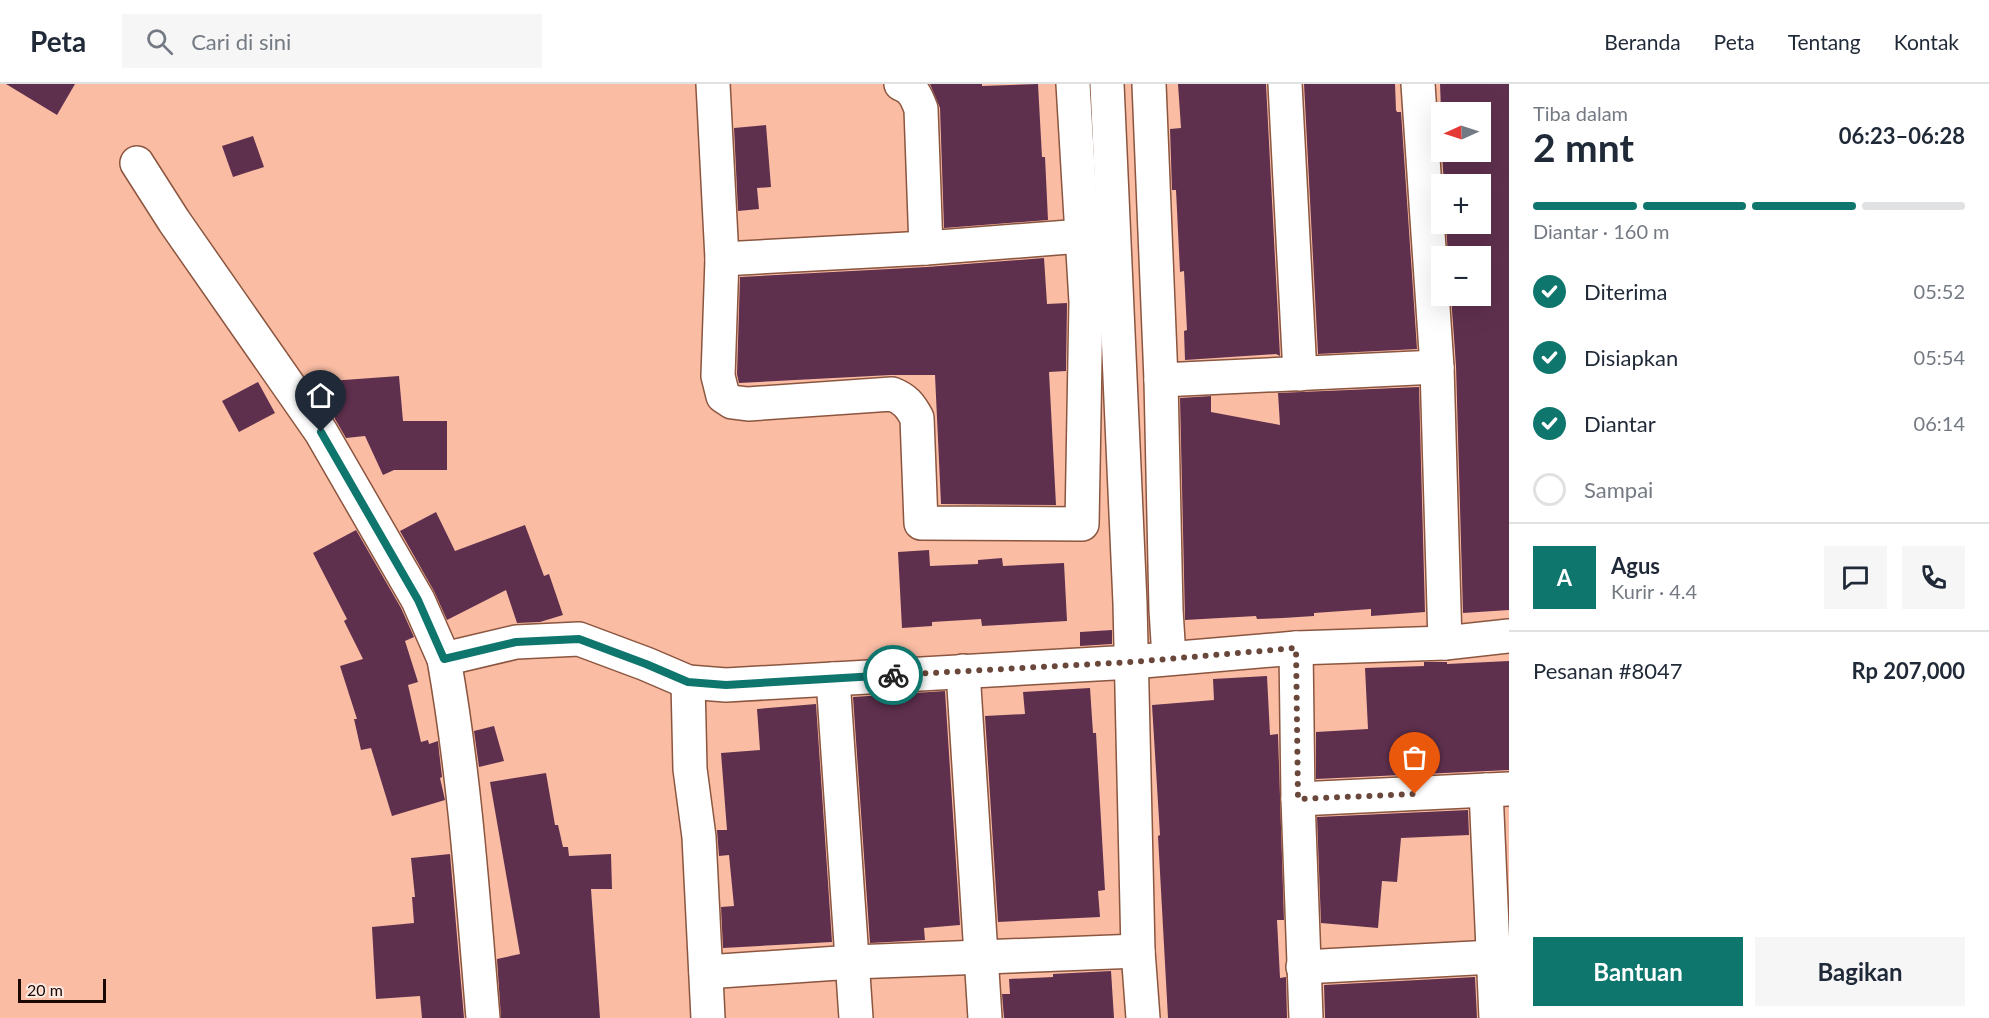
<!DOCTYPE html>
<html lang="id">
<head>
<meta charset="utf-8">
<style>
  :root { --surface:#fff; --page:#f6f6f7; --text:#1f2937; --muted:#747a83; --line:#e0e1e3; --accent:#0f766e }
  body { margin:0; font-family:Lato,sans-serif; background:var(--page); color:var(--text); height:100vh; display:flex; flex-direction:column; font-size:22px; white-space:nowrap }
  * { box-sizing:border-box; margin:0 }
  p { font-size:20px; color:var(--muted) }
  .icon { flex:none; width:33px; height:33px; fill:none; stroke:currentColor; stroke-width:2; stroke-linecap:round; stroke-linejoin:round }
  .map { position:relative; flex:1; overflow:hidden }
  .drawer { display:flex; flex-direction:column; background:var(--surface); width:480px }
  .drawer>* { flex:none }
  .needle { width:39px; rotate:267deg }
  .tools { position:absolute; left:1431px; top:18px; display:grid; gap:12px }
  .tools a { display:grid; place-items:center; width:60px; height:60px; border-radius:0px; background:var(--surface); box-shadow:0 6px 24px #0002; font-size:30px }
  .scale { position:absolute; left:18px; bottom:15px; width:88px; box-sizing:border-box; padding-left:6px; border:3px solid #1c0802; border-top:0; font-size:16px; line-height:21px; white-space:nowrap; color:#1c0802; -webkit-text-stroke:4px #fce9e1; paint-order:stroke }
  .pin { position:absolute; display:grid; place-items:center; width:51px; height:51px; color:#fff; margin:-62px -26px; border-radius:50% 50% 50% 0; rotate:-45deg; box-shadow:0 0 6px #0007 }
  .pin .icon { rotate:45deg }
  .courier { position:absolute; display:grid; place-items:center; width:60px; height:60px; margin:-30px; border:4px solid #0f766e; border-radius:50%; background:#fff; color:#222; box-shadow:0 2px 8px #0007 }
  .overview em { font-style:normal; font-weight:700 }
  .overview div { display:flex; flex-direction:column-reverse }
  .overview { display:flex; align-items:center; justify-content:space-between; height:102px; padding:0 24px }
  h1 { font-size:39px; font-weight:700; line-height:45px }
  .bar { display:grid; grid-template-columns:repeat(4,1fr); gap:9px 6px; align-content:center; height:72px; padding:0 24px }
  .bar i { height:8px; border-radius:4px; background:var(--line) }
  .bar .current { background:var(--accent) }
  .bar p { grid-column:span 4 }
  .line { display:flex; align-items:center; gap:15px; padding:0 24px; border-top:2px solid var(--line) }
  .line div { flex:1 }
  .round { display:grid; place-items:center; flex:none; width:63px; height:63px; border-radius:0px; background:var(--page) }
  ol { padding:0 24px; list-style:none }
  li { display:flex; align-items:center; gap:18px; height:66px }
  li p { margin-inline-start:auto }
  li .icon { padding:6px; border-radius:50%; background:var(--accent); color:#fff; stroke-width:4 }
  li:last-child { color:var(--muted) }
  li i { width:33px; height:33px; border:3px solid var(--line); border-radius:50% }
  .primary-button { display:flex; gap:12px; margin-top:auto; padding:12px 24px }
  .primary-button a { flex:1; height:69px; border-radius:0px; background:var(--accent); color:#fff; font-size:24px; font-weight:700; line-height:69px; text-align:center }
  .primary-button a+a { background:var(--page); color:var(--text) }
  header { display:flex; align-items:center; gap:36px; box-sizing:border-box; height:84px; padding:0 30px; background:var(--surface); border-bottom:2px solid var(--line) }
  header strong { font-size:28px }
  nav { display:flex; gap:33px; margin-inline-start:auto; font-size:21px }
  .search { width:420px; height:54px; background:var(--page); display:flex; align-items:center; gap:15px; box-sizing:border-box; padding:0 21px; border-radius:0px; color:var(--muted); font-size:22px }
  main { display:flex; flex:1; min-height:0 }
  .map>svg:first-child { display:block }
</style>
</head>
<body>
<header>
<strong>Peta</strong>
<div class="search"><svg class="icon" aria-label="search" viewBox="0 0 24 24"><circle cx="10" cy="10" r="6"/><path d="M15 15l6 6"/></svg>Cari di sini</div>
<nav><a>Beranda</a><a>Peta</a><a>Tentang</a><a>Kontak</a></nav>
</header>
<main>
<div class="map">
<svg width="1509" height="934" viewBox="0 0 1509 934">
  <rect width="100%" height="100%" fill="#fabda4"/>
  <!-- building -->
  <g fill="#5f304e" fill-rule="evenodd">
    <polygon points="6,0 75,0 57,31"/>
    <polygon points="930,0 982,0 982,2 1038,0 1042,73 1045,73 1048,136 944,144 940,24"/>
    <polygon points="1178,0 1266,0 1280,272 1276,270 1185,276 1184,247 1187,246 1184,187 1180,188 1176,106 1172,106 1170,45 1181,44"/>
    <polygon points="1304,0 1395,0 1396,26 1397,28 1401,28 1417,265 1318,270"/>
    <path d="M1440,0h69v526l-46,3 -7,-247 -5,-70h29v-40h-32l-2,-32h34v-40h-36l-5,-74h2zM1442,28h38v40h-38z"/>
    <polygon points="766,41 771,103 757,104 759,125 738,127 734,44"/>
    <polygon points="253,52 264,83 233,93 222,62"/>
    <polygon points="1044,174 1047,220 1067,219 1067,223 1066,287 1049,288 1056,421 941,420 935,291 891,291 739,299 737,290 740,193 927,183"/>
    <polygon points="399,292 403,337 447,337 447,386 394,386 383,391 365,352 346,354 335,335 330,297"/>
    <polygon points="258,298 275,329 239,348 222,317"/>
    <polygon points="1419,303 1425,528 1371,532 1371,525 1314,529 1314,532 1283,534 1257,535 1256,532 1185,536 1180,314 1211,312 1211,328 1280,341 1278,309"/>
    <polygon points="436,428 455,467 525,441 544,492 549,490 563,531 540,538 517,539 506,506 447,536 434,507 400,447"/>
    <polygon points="356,446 401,524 414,553 405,557 418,598 408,601 421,658 428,656 429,660 438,657 439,667 442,693 440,694 445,716 392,732 371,664 361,666 354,635 357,635 340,582 363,575 344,537 347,535 313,469"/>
    <polygon points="929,466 930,482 978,480 978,476 1002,474 1003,482 1064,479 1067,537 982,542 981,535 932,538 932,542 902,544 898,468"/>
    <polygon points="1112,546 1112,560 1080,562 1080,548"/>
    <polygon points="1509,577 1509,686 1316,695 1316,648 1368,645 1365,584 1424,582 1424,578 1447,578 1447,580"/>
    <polygon points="1267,592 1270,651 1278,650 1284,836 1277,836 1280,894 1286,893 1287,934 1168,934 1158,752 1160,751 1152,621 1214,616 1213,595"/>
    <polygon points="1090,604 1093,649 1096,649 1105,806 1098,807 1100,833 998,838 985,632 1025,630 1023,608"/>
    <polygon points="945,607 960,841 924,844 925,856 870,859 853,613"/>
    <polygon points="816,620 832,858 723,864 721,823 734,822 729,771 719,772 717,746 727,746 721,669 760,666 757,625"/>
    <polygon points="494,642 504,677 479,683 474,647"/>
    <polygon points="546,689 555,741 558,741 563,763 568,763 569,772 611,770 612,805 591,805 600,934 501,934 497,875 520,870 490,698"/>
    <polygon points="1468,726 1469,751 1401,754 1397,798 1382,797 1378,844 1321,839 1317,733"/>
    <polygon points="450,770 464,934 422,934 420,912 376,915 372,843 414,839 412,813 415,813 411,774"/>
    <polygon points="1111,887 1114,934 1004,934 1002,910 1010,910 1009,895 1053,893 1053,890"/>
    <polygon points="1475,893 1477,934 1325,934 1324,901"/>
  </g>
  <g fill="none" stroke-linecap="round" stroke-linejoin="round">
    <!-- minor casing -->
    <g stroke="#8b553f" stroke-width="36">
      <g id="minor">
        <path d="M713,0l9,175 -4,117 5,20 9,6 16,2 144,-10c13,5 18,11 25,24l4,105 161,1 4,-222 -13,-218"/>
        <path d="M901,0c12,4 16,14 20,25l5,139"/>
        <polyline points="1107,0 1130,519 1138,867 1143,934"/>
        <polyline points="1149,0 1161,296 1166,526 1169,574"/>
        <polyline points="1285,0 1300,290"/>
        <polyline points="1418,0 1437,283 1445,559"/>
        <polyline points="137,79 174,137 321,348 418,516 444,575"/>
        <polyline points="722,175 926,164 1082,152"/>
        <polyline points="1161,296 1437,283"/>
        <polyline points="1296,564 1298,715 1306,934"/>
        <polyline points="963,587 985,934"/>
        <polyline points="833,595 856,934"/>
        <polyline points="688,598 690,685 699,753 708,934"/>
        <polyline points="1486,706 1496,934"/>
        <polyline points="1298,715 1509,705"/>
        <polyline points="1303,883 1493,873"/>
        <polyline points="706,888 853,878 1138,867"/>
        <path d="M483,934c-10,-120 -18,-240 -39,-359l72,-17 63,-3 67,25 42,18 38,3 406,-23 164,-14 149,-5 64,-7"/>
      </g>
    </g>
    <!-- minor -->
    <use href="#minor" stroke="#fff" stroke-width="33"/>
  </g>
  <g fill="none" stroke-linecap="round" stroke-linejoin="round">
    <!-- done -->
    <polyline stroke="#6a473b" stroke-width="6" stroke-dasharray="0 10.8" points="893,591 1132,578 1296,564 1298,715 1415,710"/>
    <!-- route -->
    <polyline stroke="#0f766e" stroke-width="8" points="321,348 418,516 444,575 516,558 579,555 646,580 688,598 726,601 893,591"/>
  </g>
</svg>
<div class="tools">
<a><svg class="needle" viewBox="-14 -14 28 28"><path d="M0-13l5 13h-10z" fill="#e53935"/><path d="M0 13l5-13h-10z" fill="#747a83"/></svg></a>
<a>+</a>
<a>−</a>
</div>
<div class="scale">20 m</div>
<div class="pin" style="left:1415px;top:710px;background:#ea580c"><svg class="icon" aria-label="bag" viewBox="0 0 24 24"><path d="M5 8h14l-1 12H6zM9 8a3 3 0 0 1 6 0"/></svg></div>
<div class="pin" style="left:321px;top:348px;background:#1f2937"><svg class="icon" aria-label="home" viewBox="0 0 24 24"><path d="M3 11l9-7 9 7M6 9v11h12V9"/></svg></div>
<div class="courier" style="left:893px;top:591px"><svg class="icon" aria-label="bike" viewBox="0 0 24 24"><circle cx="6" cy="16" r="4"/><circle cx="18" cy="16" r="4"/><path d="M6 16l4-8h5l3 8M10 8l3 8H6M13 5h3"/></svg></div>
</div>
<section class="drawer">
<div class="overview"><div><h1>2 mnt</h1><p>Tiba dalam</p></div><em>06:23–06:28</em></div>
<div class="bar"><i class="current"></i><i class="current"></i><i class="current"></i><i></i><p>Diantar · 160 m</p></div>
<ol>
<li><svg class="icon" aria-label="check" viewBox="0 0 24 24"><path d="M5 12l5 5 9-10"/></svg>Diterima<p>05:52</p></li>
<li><svg class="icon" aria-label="check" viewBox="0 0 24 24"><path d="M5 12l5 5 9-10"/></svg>Disiapkan<p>05:54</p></li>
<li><svg class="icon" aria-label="check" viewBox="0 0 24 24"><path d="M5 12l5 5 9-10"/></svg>Diantar<p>06:14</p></li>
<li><i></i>Sampai</li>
</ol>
<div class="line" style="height:108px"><b class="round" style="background:var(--accent);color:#fff">A</b><div><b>Agus</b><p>Kurir · 4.4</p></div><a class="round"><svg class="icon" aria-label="chat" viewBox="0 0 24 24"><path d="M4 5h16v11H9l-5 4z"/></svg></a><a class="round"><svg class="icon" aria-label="phone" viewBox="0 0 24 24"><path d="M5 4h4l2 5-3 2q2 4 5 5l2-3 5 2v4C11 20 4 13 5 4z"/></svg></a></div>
<div class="line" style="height:78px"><div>Pesanan #8047</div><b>Rp 207,000</b></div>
<div class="primary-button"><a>Bantuan</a><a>Bagikan</a></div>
</section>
</main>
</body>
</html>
